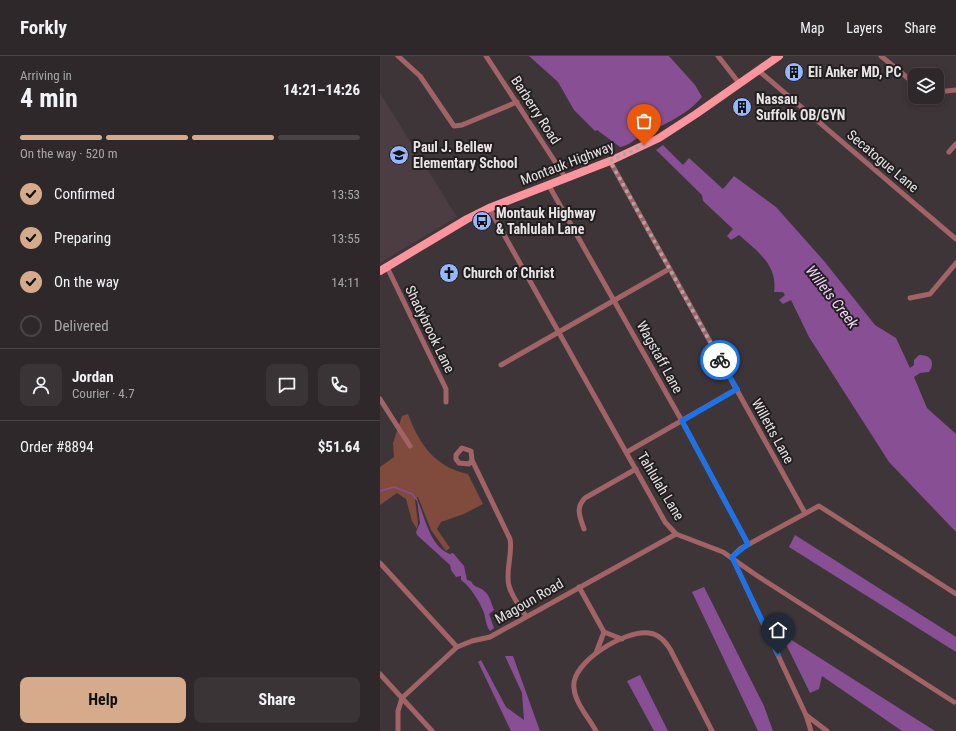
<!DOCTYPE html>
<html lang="en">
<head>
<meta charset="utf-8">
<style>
  :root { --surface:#2e282a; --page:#3a3436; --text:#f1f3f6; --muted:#a7a6a8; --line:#494447; --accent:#d6ab8b }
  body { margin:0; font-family:"Roboto Condensed",sans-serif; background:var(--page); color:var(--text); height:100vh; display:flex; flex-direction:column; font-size:15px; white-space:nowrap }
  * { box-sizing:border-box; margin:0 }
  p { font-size:13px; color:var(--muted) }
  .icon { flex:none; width:22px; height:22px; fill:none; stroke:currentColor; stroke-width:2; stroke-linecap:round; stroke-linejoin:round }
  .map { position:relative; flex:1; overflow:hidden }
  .sheet { display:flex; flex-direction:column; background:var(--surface); width:380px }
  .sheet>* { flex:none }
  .fabs { position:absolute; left:528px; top:12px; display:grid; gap:8px }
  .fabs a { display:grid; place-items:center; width:36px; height:36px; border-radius:8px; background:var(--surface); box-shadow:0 2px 6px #0003,0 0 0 1px var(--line); font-size:20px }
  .pin { position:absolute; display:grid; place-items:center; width:34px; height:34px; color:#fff; margin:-41px -17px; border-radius:50% 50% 50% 0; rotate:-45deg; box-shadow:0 0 4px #0007 }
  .pin .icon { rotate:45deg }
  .courier { position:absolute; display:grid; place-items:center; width:40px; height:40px; margin:-20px; border:3px solid #1a73e8; border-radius:50%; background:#fff; color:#222; box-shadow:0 1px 5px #0007 }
  .summary em { font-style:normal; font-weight:700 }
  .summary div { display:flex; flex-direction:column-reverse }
  .summary { display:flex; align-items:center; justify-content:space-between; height:68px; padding:0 20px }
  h1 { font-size:26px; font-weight:700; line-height:30px }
  .bar { display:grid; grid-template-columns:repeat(4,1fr); gap:6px 4px; align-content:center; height:48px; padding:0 20px }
  .bar i { height:5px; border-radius:3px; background:var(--line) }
  .bar .selected { background:var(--accent) }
  .bar p { grid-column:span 4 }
  .line { display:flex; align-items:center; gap:10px; padding:0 20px; border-top:1px solid var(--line) }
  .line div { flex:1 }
  .round { display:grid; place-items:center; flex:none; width:42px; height:42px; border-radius:8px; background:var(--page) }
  ol { padding:0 20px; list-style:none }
  li { display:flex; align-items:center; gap:12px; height:44px }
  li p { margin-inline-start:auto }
  li .icon { padding:4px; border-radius:50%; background:var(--accent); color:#111; stroke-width:4 }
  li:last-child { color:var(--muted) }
  li i { width:22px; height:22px; border:2px solid var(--line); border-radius:50% }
  .action { display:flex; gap:8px; margin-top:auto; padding:8px 20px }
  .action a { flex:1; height:46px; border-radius:8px; background:var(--accent); color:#111; font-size:16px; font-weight:700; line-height:46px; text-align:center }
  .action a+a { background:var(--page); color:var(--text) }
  header { display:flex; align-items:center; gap:24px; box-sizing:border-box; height:56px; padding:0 20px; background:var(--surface); border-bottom:1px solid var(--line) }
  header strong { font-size:19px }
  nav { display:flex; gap:22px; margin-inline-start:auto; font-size:14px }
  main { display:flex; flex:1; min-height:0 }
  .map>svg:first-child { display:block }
</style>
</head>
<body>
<header>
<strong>Forkly</strong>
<nav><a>Map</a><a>Layers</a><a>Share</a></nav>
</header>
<main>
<section class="sheet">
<div class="summary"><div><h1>4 min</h1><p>Arriving in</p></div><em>14:21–14:26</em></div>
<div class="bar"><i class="selected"></i><i class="selected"></i><i class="selected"></i><i></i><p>On the way · 520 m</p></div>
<ol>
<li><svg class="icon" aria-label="check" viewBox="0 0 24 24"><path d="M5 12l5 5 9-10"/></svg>Confirmed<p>13:53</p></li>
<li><svg class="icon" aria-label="check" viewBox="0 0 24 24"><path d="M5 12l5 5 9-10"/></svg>Preparing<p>13:55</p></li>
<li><svg class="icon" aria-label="check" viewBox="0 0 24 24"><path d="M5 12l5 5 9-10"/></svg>On the way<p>14:11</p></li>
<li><i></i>Delivered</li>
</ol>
<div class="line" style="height:72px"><a class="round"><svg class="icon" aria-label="person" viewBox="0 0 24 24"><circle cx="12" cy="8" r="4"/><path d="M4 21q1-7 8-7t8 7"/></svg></a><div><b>Jordan</b><p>Courier · 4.7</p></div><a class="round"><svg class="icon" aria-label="chat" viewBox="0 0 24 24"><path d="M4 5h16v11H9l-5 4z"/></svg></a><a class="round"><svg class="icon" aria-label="phone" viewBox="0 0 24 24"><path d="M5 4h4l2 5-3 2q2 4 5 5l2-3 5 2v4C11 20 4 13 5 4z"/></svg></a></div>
<div class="line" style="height:52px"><div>Order #8894</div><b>$51.64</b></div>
<div class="action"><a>Help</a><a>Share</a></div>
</section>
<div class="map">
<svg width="576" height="675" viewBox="0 0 576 675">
  <rect width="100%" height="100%" fill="#3d3538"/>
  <!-- built -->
  <polygon fill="#4b3d41" points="0,37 77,161 0,207"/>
  <!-- green -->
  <path fill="#804a3d" d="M28,358c11,30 27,53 60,60l15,30 -19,10 -23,8 -4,7 13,19 -4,3 -15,-21 -13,-33 -3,2 3,25 -1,5 -5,-8 -6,-22 -9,-6 -17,12v-38l14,-10 -1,-14 9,-27z"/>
  <!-- water -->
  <g fill="#884f94">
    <path d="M149,0h140l26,29 7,12c-17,20 -42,29 -63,40 -7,4 -11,9 -19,10l-23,-17 -2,1 -21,-21 -16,-28z"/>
    <path d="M283,89l20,20 6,-7 34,31 11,-13 42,31 48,54 51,64 21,13 14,30 4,-3v-5l5,-5c11,-1 17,7 10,17l-9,1 -6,4 13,31 29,26v98l-67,-70 -80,-125 -18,-37 -8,4 -4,-4 6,-5 -2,-3h-9c4,-27 -17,-41 -35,-57l-8,5 -4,-4 6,-7 -30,-28 -1,-6 -46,-45z"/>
    <path d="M37,443c8,18 13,48 33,55l3,-1 11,13 3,14 4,1c3,7 7,5 12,9 7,5 8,13 11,20l-5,4 5,14 -4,3c-4,-5 -4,-11 -6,-18 -4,-11 -14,-27 -23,-33v-4l-5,1 -5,-7 -1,-5 -33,-30 -1,-3 4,-9z"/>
    <polygon points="415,479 576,581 576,596 409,491"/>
    <polygon points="324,531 384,650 393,675 378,675 312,536"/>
    <polygon points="410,583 555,675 522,675 442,620 439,633 430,637 406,588"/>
    <polygon points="125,600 133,600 160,675 131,675 98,606 101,604 126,651 144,664 142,637"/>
    <polygon points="260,619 288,675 274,675 247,625"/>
  </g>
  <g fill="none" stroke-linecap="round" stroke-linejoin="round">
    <!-- stream -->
    <polyline stroke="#884f94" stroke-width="1.5" points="0,435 14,431 32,438 37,444"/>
    <!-- minor -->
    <g stroke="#a26367" stroke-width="5">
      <polyline points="18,0 40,20 74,70 82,69 137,46"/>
      <polyline points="106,0 185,121"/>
      <polyline points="338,0 359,27"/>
      <polyline points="501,0 535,28"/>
      <polyline points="378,14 576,183"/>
      <polyline points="557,36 576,34"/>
      <polyline points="569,96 576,88"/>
      <polyline points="230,105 425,457"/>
      <polyline points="168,128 302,365 368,488"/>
      <polyline points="109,152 270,439 285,466 296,478 343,496 376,519 574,646"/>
      <polyline points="7,211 66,333 66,346"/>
      <polyline points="530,242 550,238 576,207"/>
      <polyline points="121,309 289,213"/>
      <polyline points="0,343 30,390"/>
      <polyline points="247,396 357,333"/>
      <path d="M92,404l-3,4 -10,-1 -3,-4v-4l6,-7 9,3 1,9 38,79c3,15 -5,32 -1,47 3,11 11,21 17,30"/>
      <path d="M204,473c-4,-12 -9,-21 1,-31l51,-29"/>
      <polyline points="0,507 77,591"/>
      <polyline points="199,531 224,576 216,597"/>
      <polyline points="224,576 242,583"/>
      <polyline points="0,618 52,675"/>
      <polyline points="426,659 352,501 360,493 439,450 576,538"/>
      <polyline points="18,675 18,655 22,642 77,591 92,585 110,581 296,478"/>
      <path d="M216,675c-7,-13 -21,-28 -22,-43 -4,-26 53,-59 75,-55 10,1 16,8 21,16l42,82"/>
      <polyline points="431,675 426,659 447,675"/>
    </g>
    <!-- primary -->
    <polyline stroke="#fb949c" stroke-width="8" points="0,215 87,163 109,152 230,105 279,82 316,58 399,0"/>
  </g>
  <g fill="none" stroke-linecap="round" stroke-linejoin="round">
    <!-- done -->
    <polyline stroke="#aca6a8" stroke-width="4" stroke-dasharray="0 7.2" points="264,89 230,105 340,304"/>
    <!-- route -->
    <polyline stroke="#1a73e8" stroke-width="5" points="340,304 357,333 302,365 368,488 352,501 398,598"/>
  </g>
  <!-- icons -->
  <defs>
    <g id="building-disc" transform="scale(1)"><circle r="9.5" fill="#95b7fd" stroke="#211e1f"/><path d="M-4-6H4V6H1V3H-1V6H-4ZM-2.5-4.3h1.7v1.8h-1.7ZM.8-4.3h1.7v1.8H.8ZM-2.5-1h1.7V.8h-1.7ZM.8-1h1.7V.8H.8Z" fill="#111"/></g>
    <g id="school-disc" transform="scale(1)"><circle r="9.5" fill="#95b7fd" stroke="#211e1f"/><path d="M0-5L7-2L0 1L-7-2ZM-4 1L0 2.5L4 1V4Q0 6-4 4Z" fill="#111"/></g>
    <g id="bus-disc" transform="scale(1)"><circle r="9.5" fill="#95b7fd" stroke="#211e1f"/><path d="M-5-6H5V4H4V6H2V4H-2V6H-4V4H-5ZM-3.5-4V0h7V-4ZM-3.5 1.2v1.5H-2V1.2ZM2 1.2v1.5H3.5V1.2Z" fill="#111"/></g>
    <g id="church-disc" transform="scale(1)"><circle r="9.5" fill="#95b7fd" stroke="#211e1f"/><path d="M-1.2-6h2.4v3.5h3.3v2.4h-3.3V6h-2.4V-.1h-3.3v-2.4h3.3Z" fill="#111"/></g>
  </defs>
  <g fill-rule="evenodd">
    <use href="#building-disc" x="414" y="16"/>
    <use href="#building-disc" x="362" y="51"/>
    <use href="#school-disc" x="19" y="99"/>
    <use href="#bus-disc" x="102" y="165"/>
    <use href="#church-disc" x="69" y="217"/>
  </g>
  <g text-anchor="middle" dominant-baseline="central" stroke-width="4" stroke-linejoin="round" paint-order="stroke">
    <!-- poi labels -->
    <g font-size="14" font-weight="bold" fill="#e8e3e5" stroke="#211e1f" text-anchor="start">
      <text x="428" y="16">Eli Anker MD, PC</text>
      <text x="376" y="43">Nassau<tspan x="376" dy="16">Suffolk OB/GYN</tspan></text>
      <text x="33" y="91">Paul J. Bellew<tspan x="33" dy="16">Elementary School</tspan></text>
      <text x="116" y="157">Montauk Highway<tspan x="116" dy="16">&amp; Tahlulah Lane</tspan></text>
      <text x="83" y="217">Church of Christ</text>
    </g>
    <!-- street labels -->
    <g font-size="14" fill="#e8e3e5" stroke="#211e1f">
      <text transform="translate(156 54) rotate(57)">Barberry Road</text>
      <text transform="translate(503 105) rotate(40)">Secatogue Lane</text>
      <text transform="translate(187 107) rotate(-21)">Montauk Highway</text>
      <text transform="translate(50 273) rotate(64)">Shadybrook Lane</text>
      <text transform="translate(280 301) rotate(61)">Wagstaff Lane</text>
      <text transform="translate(393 375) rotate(61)">Willetts Lane</text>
      <text transform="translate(281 430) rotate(59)">Tahlulah Lane</text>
      <text transform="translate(149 545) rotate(-30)">Magoun Road</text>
    </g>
    <!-- water labels -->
    <g font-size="15" font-style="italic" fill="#f4d5fb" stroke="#211e1f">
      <text transform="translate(452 241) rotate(52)">Willets Creek</text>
    </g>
  </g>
</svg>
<div class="fabs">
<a><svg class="icon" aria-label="layers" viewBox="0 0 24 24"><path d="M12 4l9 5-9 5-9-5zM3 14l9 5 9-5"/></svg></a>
</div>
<div class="pin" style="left:264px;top:89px;background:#ea580c"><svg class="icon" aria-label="bag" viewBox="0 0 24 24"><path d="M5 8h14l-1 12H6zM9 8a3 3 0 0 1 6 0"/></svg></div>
<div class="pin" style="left:398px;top:598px;background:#1f2937"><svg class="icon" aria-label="home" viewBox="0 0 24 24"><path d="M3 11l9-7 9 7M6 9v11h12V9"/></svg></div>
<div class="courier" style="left:340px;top:304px"><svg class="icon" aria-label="bike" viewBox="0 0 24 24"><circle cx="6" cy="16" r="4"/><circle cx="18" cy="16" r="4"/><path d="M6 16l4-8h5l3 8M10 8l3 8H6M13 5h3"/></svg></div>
</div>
</main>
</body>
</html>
